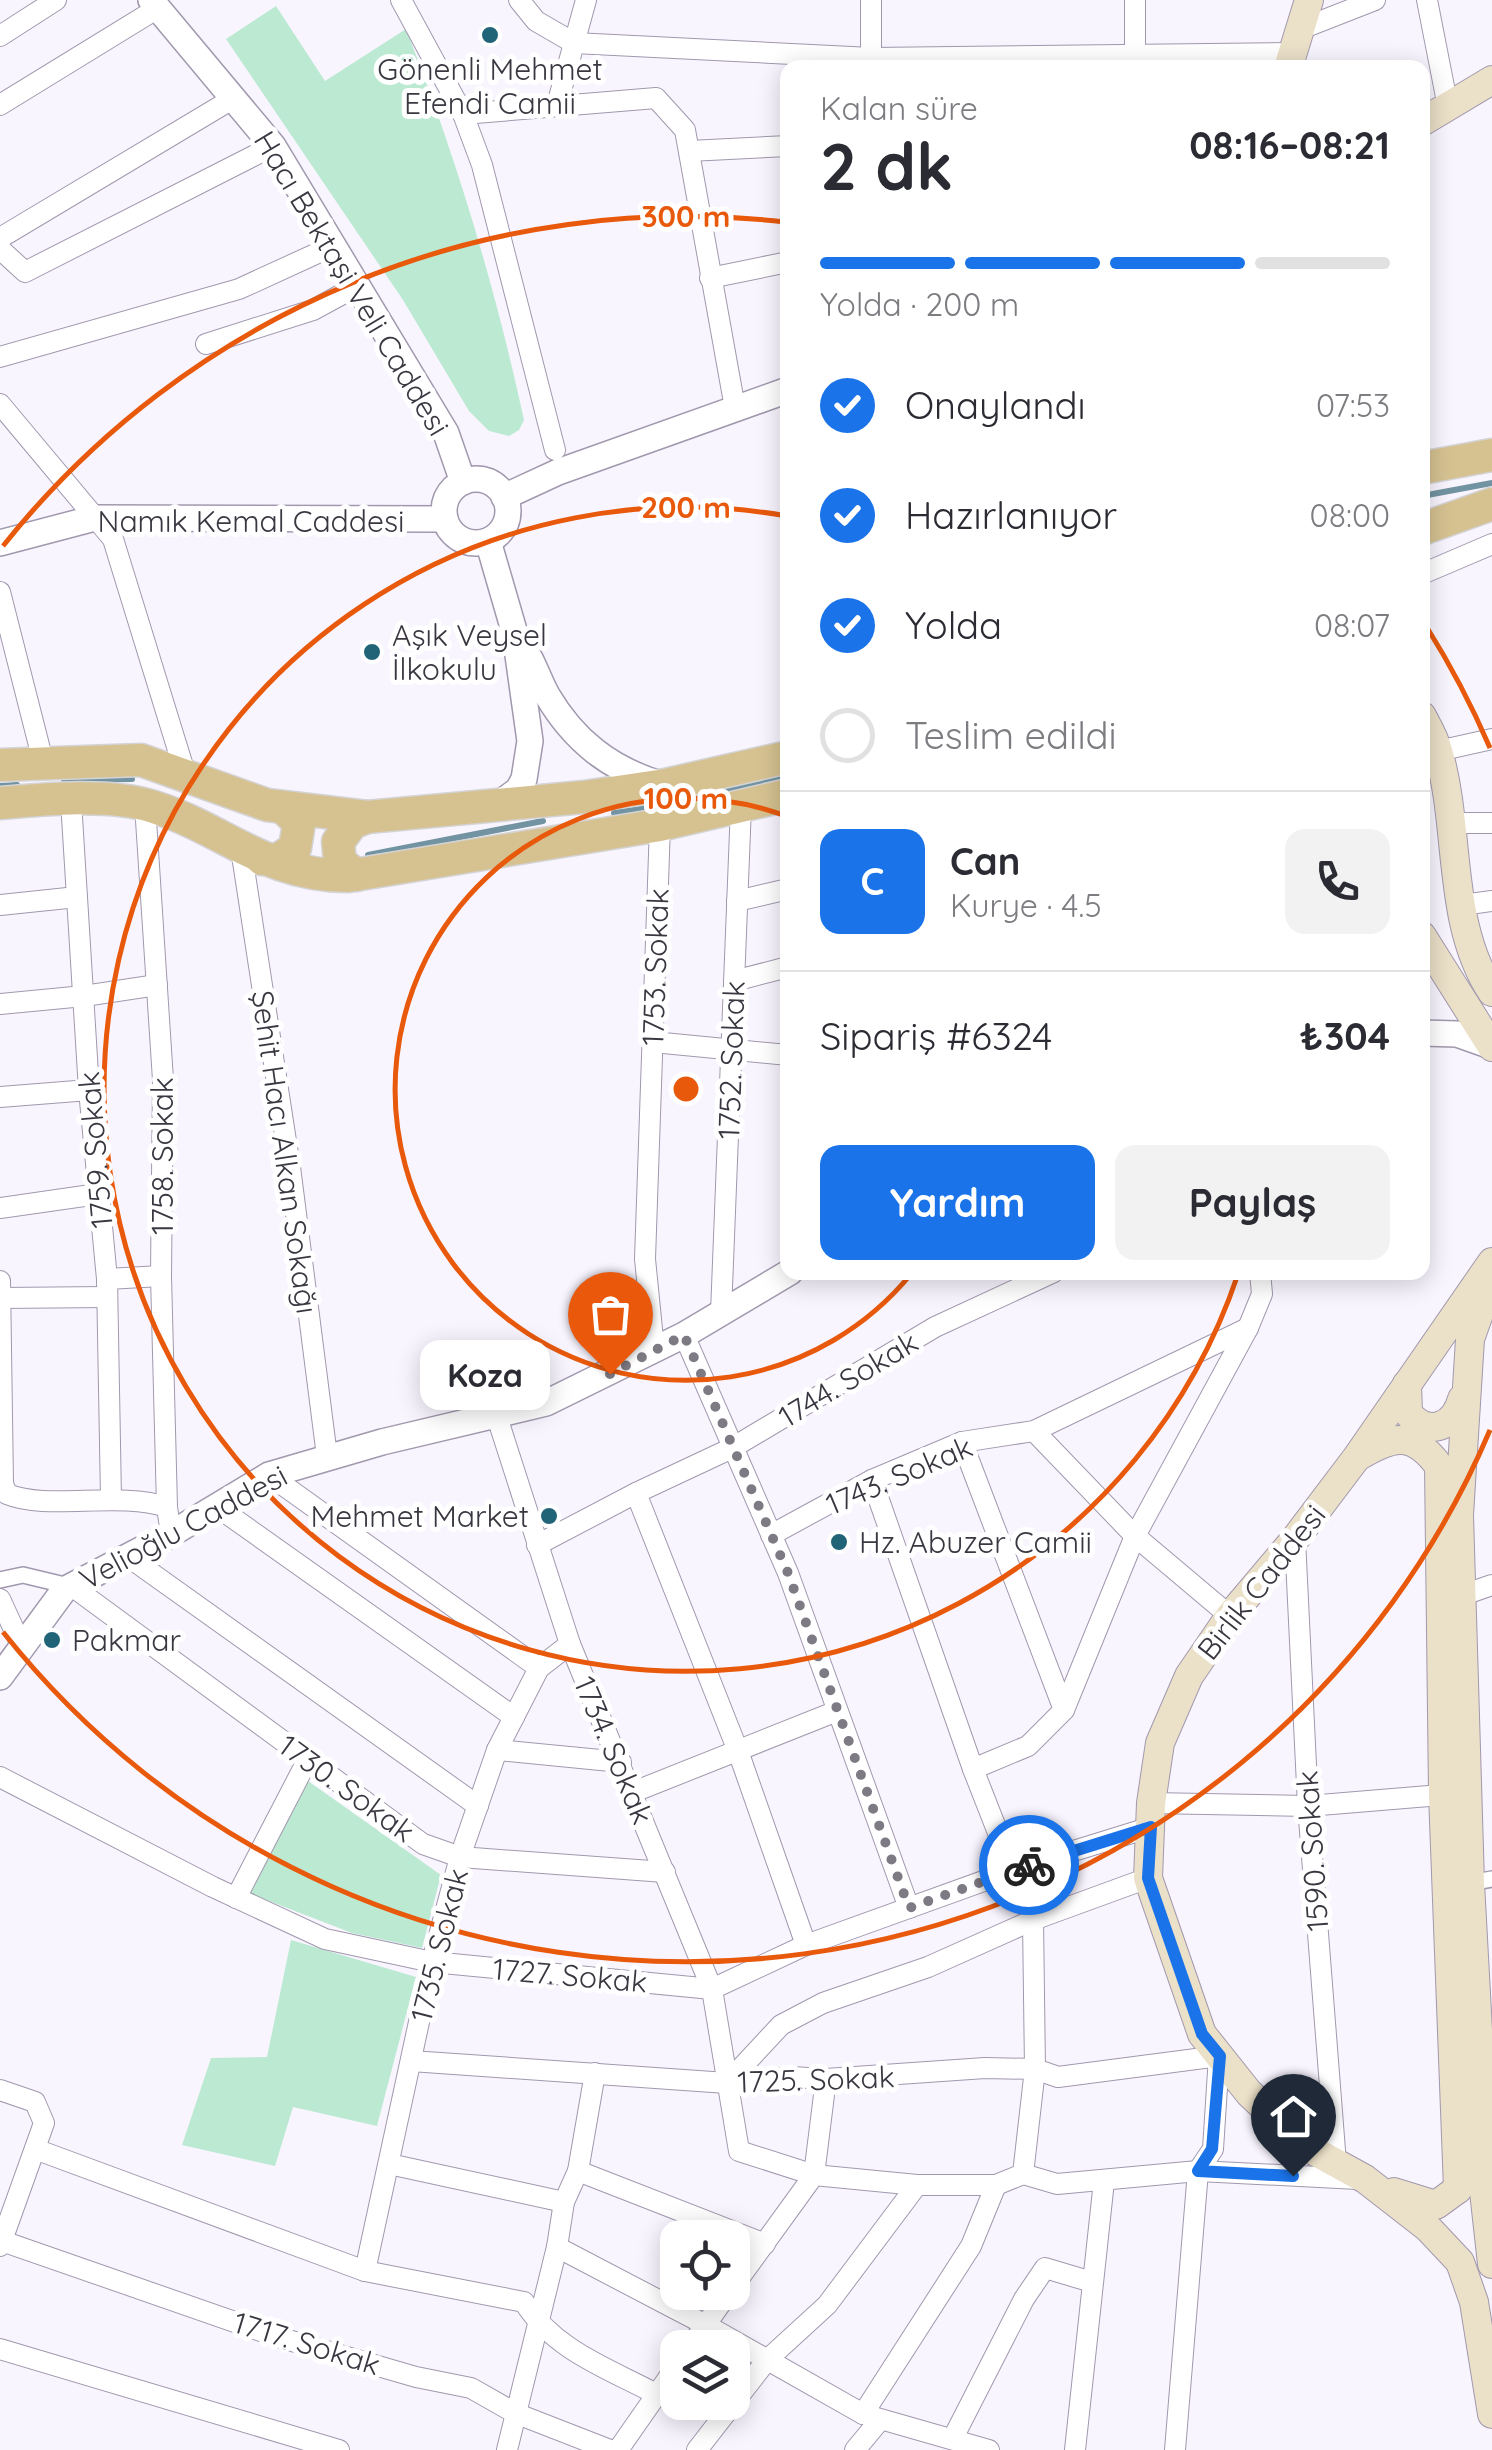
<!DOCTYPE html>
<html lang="tr">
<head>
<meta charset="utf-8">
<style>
  :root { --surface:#fff; --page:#f2f2f3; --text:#2b2b33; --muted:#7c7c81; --line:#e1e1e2; --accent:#1a73e8 }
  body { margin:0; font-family:Quicksand,sans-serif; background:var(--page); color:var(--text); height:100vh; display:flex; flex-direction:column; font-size:38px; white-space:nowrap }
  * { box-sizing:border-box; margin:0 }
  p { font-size:32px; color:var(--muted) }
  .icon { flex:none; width:55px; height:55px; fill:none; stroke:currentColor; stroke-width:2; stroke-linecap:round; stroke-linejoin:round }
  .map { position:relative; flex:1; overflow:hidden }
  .details { position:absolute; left:780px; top:60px; width:650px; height:1220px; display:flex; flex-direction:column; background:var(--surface); border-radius:20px; box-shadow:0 5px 25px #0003 }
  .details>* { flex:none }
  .buttons { position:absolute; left:660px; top:2220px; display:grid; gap:20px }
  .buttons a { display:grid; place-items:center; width:90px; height:90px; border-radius:20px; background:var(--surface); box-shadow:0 5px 25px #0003; font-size:50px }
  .pin { position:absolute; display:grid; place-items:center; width:85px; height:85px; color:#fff; margin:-102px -42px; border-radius:50% 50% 50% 0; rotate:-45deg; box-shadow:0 0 10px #0007 }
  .pin .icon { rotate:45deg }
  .courier { position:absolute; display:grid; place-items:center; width:100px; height:100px; margin:-50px; border:8px solid #1a73e8; border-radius:50%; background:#fff; color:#222; box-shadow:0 2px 12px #0007 }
  .bubble { position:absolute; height:70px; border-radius:20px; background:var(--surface); box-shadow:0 5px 25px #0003; font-size:32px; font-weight:700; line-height:70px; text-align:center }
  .head em { font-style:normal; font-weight:700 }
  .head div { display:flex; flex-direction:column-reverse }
  .head { display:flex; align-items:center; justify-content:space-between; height:170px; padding:0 40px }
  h1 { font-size:65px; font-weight:700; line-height:75px }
  .bar { display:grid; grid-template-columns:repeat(4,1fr); gap:15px 10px; align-content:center; height:120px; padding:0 40px }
  .bar i { height:12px; border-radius:8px; background:var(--line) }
  .bar .active { background:var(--accent) }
  .bar p { grid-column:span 4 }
  .line { display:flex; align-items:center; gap:25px; padding:0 40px; border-top:2px solid var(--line) }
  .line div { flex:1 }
  .round { display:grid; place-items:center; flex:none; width:105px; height:105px; border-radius:20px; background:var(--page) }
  ol { padding:0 40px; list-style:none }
  li { display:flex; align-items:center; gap:30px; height:110px }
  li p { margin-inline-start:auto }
  li .icon { padding:10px; border-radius:50%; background:var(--accent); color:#fff; stroke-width:4 }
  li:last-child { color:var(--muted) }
  li i { width:55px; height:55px; border:5px solid var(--line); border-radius:50% }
  .cta { display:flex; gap:20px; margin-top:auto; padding:20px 40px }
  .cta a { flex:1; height:115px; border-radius:20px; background:var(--accent); color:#fff; font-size:40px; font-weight:700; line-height:115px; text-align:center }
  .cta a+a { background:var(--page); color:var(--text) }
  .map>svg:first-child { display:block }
</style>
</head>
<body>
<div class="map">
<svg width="1492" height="2450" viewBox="0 0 1492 2450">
  <rect width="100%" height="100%" fill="#f9f5ff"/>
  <!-- green -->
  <g fill="#bce9d2">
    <path d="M276,6l49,75 81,-52c50,128 89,257 118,391l-5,10 -10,6 -20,-5 -20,-20 -66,-111 -177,-261z"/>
    <polygon points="308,1781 441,1875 422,1948 352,1933 248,1893"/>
    <polygon points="291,1940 416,1977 377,2126 293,2107 275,2166 182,2145 211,2058 267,2057"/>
  </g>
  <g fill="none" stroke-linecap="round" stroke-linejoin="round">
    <!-- stream -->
    <g stroke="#7293a1" stroke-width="6">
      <polyline points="1422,496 1492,483"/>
      <polyline points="64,780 132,779"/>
      <polyline points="0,786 17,785"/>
      <polyline points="614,813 660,806 788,776"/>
      <polyline points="368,855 543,821"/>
    </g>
    <!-- pedestrian casing -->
    <g stroke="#a198ae" stroke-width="18">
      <g id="pedestrian">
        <polyline points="0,1580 23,1575 73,1587"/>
        <polyline points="1470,1883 1492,1879"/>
      </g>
    </g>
    <!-- minor casing -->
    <g stroke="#a198ae" stroke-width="22">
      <g id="minor">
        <polyline points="401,0 463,114 482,165 555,450"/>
        <polyline points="519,0 536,21 574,43 871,58 1294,53"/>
        <polyline points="871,0 871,58"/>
        <polyline points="1135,0 1135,55"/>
        <polyline points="1427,0 1448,107"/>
        <polyline points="1301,29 1375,0"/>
        <polyline points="0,36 56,0"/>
        <polyline points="0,105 158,8"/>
        <polyline points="557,105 586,0"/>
        <polyline points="463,114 656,98 685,130 735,408"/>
        <polyline points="689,151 788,146"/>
        <polyline points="0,238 234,98"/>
        <polyline points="0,249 25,272 273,146"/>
        <polyline points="710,278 788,262"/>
        <polyline points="206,344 313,310 359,285"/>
        <polyline points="0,357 239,289 335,245"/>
        <polyline points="0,404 113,539 186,776"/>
        <polyline points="1422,574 1492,544"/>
        <polyline points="0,592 43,761"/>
        <polyline points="1438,751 1492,739"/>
        <polyline points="71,801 89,1090 107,1279 111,1499"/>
        <polyline points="145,805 163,1080 161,1276 167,1507 171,1534"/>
        <polyline points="1450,823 1492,823"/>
        <polyline points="241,849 290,1167 327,1456"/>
        <polyline points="737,901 788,889"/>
        <polyline points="0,905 77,897"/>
        <polyline points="1462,905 1492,901"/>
        <polyline points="734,981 788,967"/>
        <polyline points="0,1004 84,996 157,985"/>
        <polyline points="653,1042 788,1055"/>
        <polyline points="0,1097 89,1090"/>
        <polyline points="0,1208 98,1194"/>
        <polyline points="107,1279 161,1276"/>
        <path d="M0,1281l3,203 4,10c41,17 110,-3 160,13"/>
        <polyline points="0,1298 107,1297"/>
        <polyline points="721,1313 741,806"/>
        <polyline points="684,1335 788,1573 909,1908"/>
        <polyline points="654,1349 645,1259 660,825"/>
        <polyline points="497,1417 570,1644 712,1989 739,2151 814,2175 917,2185 996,2185 1023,2174 1057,2184 1198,2171 1358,2179"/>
        <polyline points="1034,1431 1135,1536 1230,1616"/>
        <polyline points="962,1442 1064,1710"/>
        <polyline points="269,1475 539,1668"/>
        <polyline points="872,1480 973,1769 1013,1871"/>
        <polyline points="636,1493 738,1751 806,1945"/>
        <polyline points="216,1506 514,1717"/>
        <polyline points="771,1535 872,1480 962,1442 1034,1431 1248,1328"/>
        <polyline points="1295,1539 1308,1806 1336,2163"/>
        <polyline points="537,1545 636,1493 732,1448 935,1327 1054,1272"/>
        <polyline points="126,1555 478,1806"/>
        <polyline points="73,1587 423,1844 460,1857 665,1872"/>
        <polyline points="1463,1595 1492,1585"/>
        <polyline points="0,1599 22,1647"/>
        <polyline points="497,1750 621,1762"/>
        <polyline points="973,1769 1028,1746 1064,1710 1135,1536 1248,1328 1262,1294 1260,1272"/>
        <polyline points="0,1777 213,1887 325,1939 432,1962 712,1989 806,1945 1025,1866 1151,1827"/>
        <polyline points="631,1793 837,1711"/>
        <polyline points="1151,1803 1308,1806 1453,1794"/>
        <polyline points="236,1898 308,1759"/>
        <polyline points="411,2061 727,2083 792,2077 826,2079 985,2068 1035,2069 1058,2077 1219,2056 1213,2149 1198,2171 1175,2450"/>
        <polyline points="727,2083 781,2025 823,2003 928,1967 1033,1920 1148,1878"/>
        <polyline points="0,2090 35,2102 44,2123 0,2246"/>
        <path d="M35,2149l330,122 159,31c30,48 83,66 132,92"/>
        <polyline points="389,2164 564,2202"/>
        <polyline points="578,2171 765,2244"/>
        <polyline points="1023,2174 1035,2069 1033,1920"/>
        <polyline points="2,2241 278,2337 416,2377 471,2388 515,2413 610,2450"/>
        <polyline points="557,2247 706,2325 863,2414 989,2450"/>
        <polyline points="365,2271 432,1962 460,1857 497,1750 539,1668 570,1644"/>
        <polyline points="732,2288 814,2175 826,2079"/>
        <polyline points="689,2348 729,2292"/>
        <polyline points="0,2349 339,2450"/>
        <polyline points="863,2414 971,2246 996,2185"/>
        <polyline points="953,2438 1024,2299 1045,2268 1092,2282"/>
        <polyline points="507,2450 557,2247 564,2202 578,2171 595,2073"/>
        <polyline points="618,2450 678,2364"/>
        <polyline points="697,2450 767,2360 827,2305 917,2185"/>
        <polyline points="855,2450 880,2420"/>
        <polyline points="1075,2450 1104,2181"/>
      </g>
    </g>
    <!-- tertiary casing -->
    <g stroke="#a198ae" stroke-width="28">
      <g id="tertiary">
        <polyline points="151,0 273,146 446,433 463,482"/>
        <circle cx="476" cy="511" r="32"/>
        <polyline points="504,497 558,472 788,390"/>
        <polyline points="488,541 515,634 530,741 524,779 518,790 496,806"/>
        <polyline points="0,543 95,518 445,519"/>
        <path d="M519,640c13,17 18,37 28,55 27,46 63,74 113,89"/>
        <polyline points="1422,1033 1457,1034 1491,1046"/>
        <polyline points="0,1677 64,1590 171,1534 269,1475 382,1442 546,1403 684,1335 790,1272"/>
      </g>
    </g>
    <!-- secondary casing -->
    <g stroke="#a198ae" stroke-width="30">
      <g id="secondary">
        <polyline points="1288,68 1309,0"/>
        <polyline points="1422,122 1492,80"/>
        <path d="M1422,716c6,11 13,23 16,35 23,77 8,172 54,241"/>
        <polyline points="1422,936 1492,1047"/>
        <polyline points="1492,1262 1357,1457 1295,1539 1230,1616 1189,1676 1160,1743 1151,1803 1148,1878 1202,2034 1249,2093 1305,2146 1365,2179 1428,2228 1460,2262 1474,2302 1492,2414"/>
        <polyline points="1492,1292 1480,1311 1470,1339 1459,1515 1470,1883 1483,2123 1480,2155 1492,2264"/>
        <path d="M1407,1384l1,29c20,25 46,14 54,-14"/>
        <path d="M1359,1456c35,-21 54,-25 80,10l4,329 15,394"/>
        <polyline points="1394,2192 1436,2205 1458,2189 1466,2176"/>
      </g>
    </g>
    <!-- primary casing -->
    <g stroke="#d4d3d5" stroke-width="35">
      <g id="primary">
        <polyline points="1422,468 1492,455"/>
        <polyline points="1422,529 1492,504"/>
        <polyline points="0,765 141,760 267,805 367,817 584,797 665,785 788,757"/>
        <path d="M0,803c44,-4 112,-10 154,4 72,23 112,69 194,69l312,-51 128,-30"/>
        <polyline points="262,859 278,860 295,848 299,823 284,808"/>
        <polyline points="356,875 340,862 338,842 352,823 367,817"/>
      </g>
    </g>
    <!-- pedestrian -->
    <use href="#pedestrian" stroke="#fff" stroke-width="15"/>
    <!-- minor -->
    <use href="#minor" stroke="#fff" stroke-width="20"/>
    <!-- tertiary -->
    <use href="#tertiary" stroke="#fff" stroke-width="25"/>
    <!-- secondary -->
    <use href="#secondary" stroke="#ebe0c8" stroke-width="28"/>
    <!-- primary -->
    <use href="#primary" stroke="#d6c291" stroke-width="32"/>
  </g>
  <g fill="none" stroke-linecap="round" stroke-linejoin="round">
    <!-- done -->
    <polyline stroke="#7e7a84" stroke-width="10" stroke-dasharray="0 18" points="610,1374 684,1335 788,1573 909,1908 1029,1865"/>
    <!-- route -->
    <polyline stroke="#1a73e8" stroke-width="12" points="1029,1865 1151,1827 1148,1878 1202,2034 1220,2056 1212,2149 1198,2171 1293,2176"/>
  </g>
  <!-- distance rings -->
  <g fill="none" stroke="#e8590c" stroke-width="5">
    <path d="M911 1274A291 291 0 1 1 786 816"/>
    <path d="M1238 1274A582 582 0 1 1 787 516"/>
    <path d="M1490 1430A873 873 0 0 1 3 1632M3 546A873 873 0 0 1 785 222M1426 626A873 873 0 0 1 1490 748"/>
  </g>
  <!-- markers -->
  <g fill="#226477" stroke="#fff" stroke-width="4">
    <circle cx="490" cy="35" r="10"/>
    <circle cx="372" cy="652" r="10"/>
    <circle cx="549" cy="1516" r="10"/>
    <circle cx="839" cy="1542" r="10"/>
    <circle cx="52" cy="1640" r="10"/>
  </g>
  <g text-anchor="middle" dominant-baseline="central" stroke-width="10" stroke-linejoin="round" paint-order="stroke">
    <!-- poi labels -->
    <g font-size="30" fill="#3b3741" stroke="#fff" text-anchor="start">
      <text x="490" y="69" text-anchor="middle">Gönenli Mehmet<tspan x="490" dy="34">Efendi Camii</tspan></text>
      <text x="392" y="635">Aşık Veysel<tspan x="392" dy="34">İlkokulu</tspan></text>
      <text x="529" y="1516" text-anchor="end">Mehmet Market</text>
      <text x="859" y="1542">Hz. Abuzer Camii</text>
      <text x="72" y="1640">Pakmar</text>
    </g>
    <!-- street labels -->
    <g font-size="30" fill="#3b3741" stroke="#fff">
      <text transform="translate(352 283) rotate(59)">Hacı Bektaşi Veli Caddesi</text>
      <text x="251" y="521">Namık Kemal Caddesi</text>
      <text transform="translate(655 967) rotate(-88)">1753. Sokak</text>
      <text transform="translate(731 1060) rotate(-88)">1752. Sokak</text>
      <text transform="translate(95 1150) rotate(-95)">1759. Sokak</text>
      <text transform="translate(285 1152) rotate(82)">Şehit Hacı Alkan Sokağı</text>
      <text transform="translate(162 1156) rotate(-90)">1758. Sokak</text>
      <text transform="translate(848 1379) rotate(-31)">1744. Sokak</text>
      <text transform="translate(899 1475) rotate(-23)">1743. Sokak</text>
      <text transform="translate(183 1527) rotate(-28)">Velioğlu Caddesi</text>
      <text transform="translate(1261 1582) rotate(-52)">Birlik Caddesi</text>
      <text transform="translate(614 1750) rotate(67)">1734. Sokak</text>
      <text transform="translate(347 1788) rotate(36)">1730. Sokak</text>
      <text transform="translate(1312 1851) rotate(-94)">1590. Sokak</text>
      <text transform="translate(439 1945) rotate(-76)">1735. Sokak</text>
      <text transform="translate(570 1975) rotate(5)">1727. Sokak</text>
      <text transform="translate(816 2079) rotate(-2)">1725. Sokak</text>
      <text transform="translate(307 2343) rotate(17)">1717. Sokak</text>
    </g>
  </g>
  <circle cx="686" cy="1089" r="15" fill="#e8590c" stroke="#fff" stroke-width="5"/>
  <g font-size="30" text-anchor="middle" font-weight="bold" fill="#e8590c" stroke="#fff" stroke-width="10" stroke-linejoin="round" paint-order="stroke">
    <text x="686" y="227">300 m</text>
    <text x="686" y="518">200 m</text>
    <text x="686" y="809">100 m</text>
  </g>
</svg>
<div class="buttons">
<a><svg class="icon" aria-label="locate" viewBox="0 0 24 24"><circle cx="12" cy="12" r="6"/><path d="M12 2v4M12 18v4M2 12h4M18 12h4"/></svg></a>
<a><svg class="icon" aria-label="layers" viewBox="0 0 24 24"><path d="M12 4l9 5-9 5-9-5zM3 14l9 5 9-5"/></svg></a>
</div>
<div class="pin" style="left:610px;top:1374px;background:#ea580c"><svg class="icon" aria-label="bag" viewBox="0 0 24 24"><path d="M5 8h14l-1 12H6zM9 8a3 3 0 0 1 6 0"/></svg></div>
<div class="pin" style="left:1293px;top:2176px;background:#1f2937"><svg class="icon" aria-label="home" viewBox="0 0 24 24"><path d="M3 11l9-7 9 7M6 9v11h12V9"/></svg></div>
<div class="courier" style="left:1029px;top:1865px"><svg class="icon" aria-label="bike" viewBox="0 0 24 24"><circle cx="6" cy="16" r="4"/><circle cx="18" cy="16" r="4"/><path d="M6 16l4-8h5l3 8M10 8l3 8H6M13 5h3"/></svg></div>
<div class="bubble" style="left:420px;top:1340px;width:130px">Koza</div>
<section class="details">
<div class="head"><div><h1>2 dk</h1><p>Kalan süre</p></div><em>08:16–08:21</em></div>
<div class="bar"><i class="active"></i><i class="active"></i><i class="active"></i><i></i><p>Yolda · 200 m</p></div>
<ol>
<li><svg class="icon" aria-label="check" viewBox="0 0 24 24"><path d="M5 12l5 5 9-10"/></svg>Onaylandı<p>07:53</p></li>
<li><svg class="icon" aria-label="check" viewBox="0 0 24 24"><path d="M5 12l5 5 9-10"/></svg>Hazırlanıyor<p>08:00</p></li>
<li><svg class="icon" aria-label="check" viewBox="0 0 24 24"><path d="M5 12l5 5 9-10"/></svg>Yolda<p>08:07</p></li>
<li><i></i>Teslim edildi</li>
</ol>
<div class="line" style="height:180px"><b class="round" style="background:var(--accent);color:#fff">C</b><div><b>Can</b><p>Kurye · 4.5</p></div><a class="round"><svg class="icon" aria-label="phone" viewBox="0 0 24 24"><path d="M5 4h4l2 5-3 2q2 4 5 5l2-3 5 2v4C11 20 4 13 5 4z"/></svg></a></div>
<div class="line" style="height:130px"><div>Sipariş #6324</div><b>₺304</b></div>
<div class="cta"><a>Yardım</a><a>Paylaş</a></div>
</section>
</div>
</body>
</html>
